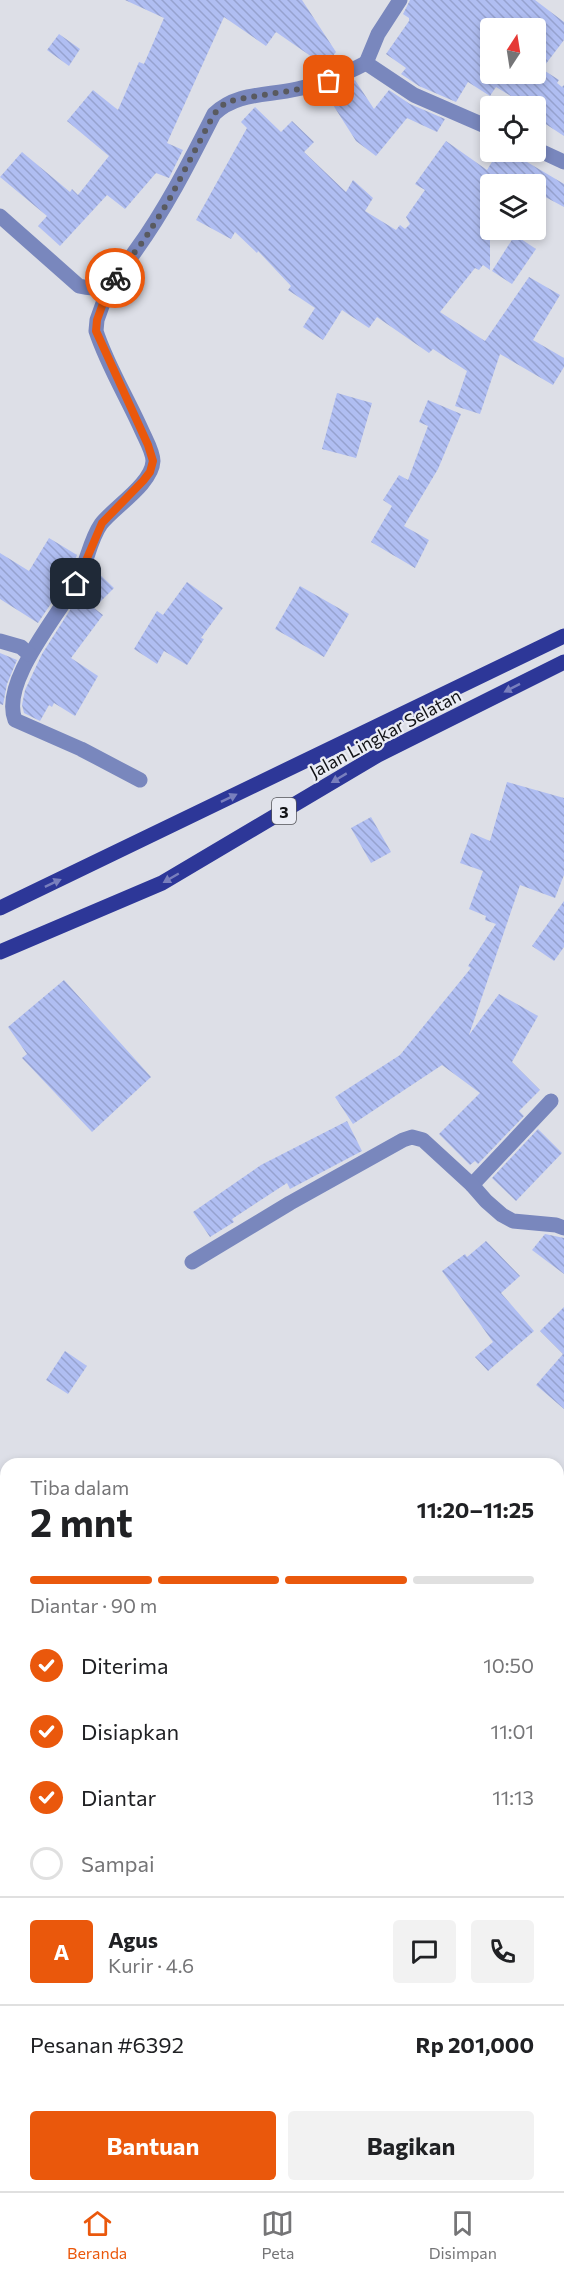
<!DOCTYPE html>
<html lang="id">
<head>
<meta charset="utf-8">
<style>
  :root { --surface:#fff; --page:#f2f2f2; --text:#202124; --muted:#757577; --line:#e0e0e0; --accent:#ea580c }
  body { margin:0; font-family:Commissioner,sans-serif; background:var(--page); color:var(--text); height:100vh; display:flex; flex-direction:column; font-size:22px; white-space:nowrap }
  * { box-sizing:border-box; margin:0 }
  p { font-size:20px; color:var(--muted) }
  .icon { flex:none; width:33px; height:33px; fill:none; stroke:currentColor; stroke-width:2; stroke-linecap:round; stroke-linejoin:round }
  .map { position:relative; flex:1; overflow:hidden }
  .sheet { position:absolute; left:0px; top:1458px; width:564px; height:734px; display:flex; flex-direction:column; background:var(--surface); border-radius:18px 18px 0 0; box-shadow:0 3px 9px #0003 }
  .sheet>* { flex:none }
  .needle { width:39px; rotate:12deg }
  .fabs { position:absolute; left:480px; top:18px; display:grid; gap:12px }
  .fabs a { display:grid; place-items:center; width:66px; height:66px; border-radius:6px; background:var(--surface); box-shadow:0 3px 9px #0003; font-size:30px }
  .pin { position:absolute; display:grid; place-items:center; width:51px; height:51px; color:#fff; margin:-26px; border-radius:12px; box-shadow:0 3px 9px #0006 }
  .courier { position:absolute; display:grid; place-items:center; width:60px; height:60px; margin:-30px; border:4px solid #ea580c; border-radius:50%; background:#fff; color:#222; box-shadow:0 2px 8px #0007 }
  .headline em { font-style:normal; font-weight:700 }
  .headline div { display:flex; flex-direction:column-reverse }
  .headline { display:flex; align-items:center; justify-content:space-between; height:102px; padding:0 30px }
  h1 { font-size:39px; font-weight:700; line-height:45px }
  .bar { display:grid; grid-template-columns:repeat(4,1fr); gap:9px 6px; align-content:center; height:72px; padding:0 30px }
  .bar i { height:8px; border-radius:4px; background:var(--line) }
  .bar .current { background:var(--accent) }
  .bar p { grid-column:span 4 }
  .line { display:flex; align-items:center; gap:15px; padding:0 30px; border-top:2px solid var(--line) }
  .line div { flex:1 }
  .round { display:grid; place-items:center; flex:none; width:63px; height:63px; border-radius:6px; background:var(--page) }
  ol { padding:0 30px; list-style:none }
  li { display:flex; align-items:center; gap:18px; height:66px }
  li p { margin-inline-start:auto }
  li .icon { padding:6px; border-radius:50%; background:var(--accent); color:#fff; stroke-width:4 }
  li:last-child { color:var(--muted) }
  li i { width:33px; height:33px; border:3px solid var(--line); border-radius:50% }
  .cta { display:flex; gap:12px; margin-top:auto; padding:12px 30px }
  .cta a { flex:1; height:69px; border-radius:6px; background:var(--accent); color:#fff; font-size:24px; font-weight:700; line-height:69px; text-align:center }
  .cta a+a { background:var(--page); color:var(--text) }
  .menu { display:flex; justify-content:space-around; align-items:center; height:84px; border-top:2px solid var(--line); background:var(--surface); font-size:16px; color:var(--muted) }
  .menu a { display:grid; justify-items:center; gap:3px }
  .menu .current { color:var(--accent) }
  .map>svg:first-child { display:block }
</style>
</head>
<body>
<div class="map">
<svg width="564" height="2191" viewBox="0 0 564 2191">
  <defs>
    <pattern id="building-back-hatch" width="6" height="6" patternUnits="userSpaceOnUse" patternTransform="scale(1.5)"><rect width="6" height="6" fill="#b0bef2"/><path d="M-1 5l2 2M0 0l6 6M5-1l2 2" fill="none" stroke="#96a2cf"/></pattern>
  </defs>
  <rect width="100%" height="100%" fill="#dddfe7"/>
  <!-- building -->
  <g fill="url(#building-back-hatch)" fill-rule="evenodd">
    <polygon points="125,0 302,0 336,52 325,66 276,32 266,46 224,17 167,143 183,150 169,178 156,173 125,209 107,195 60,246 38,226 47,216 0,177 22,152 70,192 72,189 78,195 109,156 67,121 93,90 118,110 139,62 144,64 164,18"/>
    <path d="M410,0h125l29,22v18l-22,29 17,11 -2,3 5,4 2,-2v51l-23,-15 2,-4 -7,-5v-6h-9l-31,-19 -6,9 -22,-14 -12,20 -37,-16 -18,-12 5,-6 -20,-14 23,-33v-3l-6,-4zM490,28h46v46h-46z"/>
    <polygon points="59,34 80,49 69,66 47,50"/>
    <polygon points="355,80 374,109 389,90 410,104 445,119 437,132 407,118 376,156 356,141 328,97"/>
    <polygon points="255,107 281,132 292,121 314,142 304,152 346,192 353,180 373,198 365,211 396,230 400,225 405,229 410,224 406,217 425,190 415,184 446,141 487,170 498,152 526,152 522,159 564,184 564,207 536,192 536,184 490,184 490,270 483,265 479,270 475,268 440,312 485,341 529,277 560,295 533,340 564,358 564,367 553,385 500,354 480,414 455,406 467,371 433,349 429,353 377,317 369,328 342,310 323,340 303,327 315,308 288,290 291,286 258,251 257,253 235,232 231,239 196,220 247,128 241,122"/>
    <polygon points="515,235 536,249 512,284 492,271"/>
    <polygon points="337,393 372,403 356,458 322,449"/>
    <polygon points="428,400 461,414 438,469 404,526 429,540 415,568 371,542 392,506 383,500 399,475 408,480 428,426 419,422"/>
    <polygon points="49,538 77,555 68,578 38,623 0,599 0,553 29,571"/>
    <polygon points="93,568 114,588 94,608 103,615 71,658 98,676 75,716 54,703 52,707 49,705 40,721 24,713 22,705 25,690 42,654 84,588"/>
    <polygon points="187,582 223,608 201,638 204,639 187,665 164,651 157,664 134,649 157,611 163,615"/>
    <polygon points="300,586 349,614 324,657 275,629"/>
    <polygon points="0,653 17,660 7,684 3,705 0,704"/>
    <polygon points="507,782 564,798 564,875 555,898 520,885 469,1035 499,994 538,1016 512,1062 540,1090 519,1111 524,1116 478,1164 475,1161 470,1165 439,1134 480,1093 442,1065 353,1124 335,1097 400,1055 471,968 468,966 496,924 485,920 486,916 469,909 483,871 460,863 471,833 490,841"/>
    <polygon points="371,817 391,852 371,863 351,828"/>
    <polygon points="564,901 564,947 554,961 532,946"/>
    <polygon points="64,980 151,1077 92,1132 22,1058 27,1054 8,1027"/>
    <polygon points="347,1121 362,1151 290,1189 287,1183 232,1219 234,1222 210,1237 193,1212 261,1165"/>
    <polygon points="538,1129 562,1153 516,1201 492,1178"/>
    <polygon points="545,1234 564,1238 564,1274 532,1250"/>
    <polygon points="486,1241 520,1276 501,1293 534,1331 488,1371 475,1357 493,1342 442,1271 465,1254 467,1257"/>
    <polygon points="564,1307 564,1409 536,1385 563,1354 540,1331"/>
    <polygon points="65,1351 87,1366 68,1394 46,1380"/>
  </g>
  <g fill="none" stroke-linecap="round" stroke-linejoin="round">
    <!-- minor -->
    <g stroke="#7987bd" stroke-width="15">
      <polyline points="400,0 378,34 366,63 414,95 490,128"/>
      <polyline points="536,149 564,162"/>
      <path d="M0,216l79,70c12,3 21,3 31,-4 11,-8 18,-21 26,-32 31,-43 54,-89 78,-136 23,-22 53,-18 83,-25 25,-5 46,-14 69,-26"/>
      <path d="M111,281l-14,39 -1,11c11,34 32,68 46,100 4,9 11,21 11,30 -1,23 -39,46 -52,63 -12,17 -14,41 -25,59 -17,32 -76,99 -61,137l66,29 59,31"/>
      <polyline points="0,641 21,647 29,654"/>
      <polyline points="472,1185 551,1101"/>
      <polyline points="192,1262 290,1203 403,1140 412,1137 423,1140 472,1185 486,1201 502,1215 513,1221 556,1225 564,1228"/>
    </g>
    <!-- primary -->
    <g stroke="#2d3798" stroke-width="15">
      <polyline points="0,908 564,636"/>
      <polyline points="0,952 162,883 378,755 564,662"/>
    </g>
  </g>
  <!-- one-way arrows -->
  <defs><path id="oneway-solid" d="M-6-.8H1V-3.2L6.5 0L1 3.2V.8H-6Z" transform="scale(1.5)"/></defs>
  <g fill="#797fbd">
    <use href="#oneway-solid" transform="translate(512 688) rotate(153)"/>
    <use href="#oneway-solid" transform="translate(339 778) rotate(149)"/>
    <use href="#oneway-solid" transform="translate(229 798) rotate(-26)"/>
    <use href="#oneway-solid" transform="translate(171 878) rotate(150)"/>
    <use href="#oneway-solid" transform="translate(53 883) rotate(-25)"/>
  </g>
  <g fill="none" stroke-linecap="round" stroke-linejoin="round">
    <!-- done -->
    <polyline stroke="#595a5f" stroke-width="6" stroke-dasharray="0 10.8" points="115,278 144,240 168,202 214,114 225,103 238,99 295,90 329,81"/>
    <!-- route -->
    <polyline stroke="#ea580c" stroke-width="8" points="76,584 102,523 143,481 150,472 153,461 148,445 96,331 97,320 111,281 115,278"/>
  </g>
  <g text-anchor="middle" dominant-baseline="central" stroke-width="4.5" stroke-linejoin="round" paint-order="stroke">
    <!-- shield labels -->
    <rect fill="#eaecf4" stroke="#535459" stroke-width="1.5" x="272" y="798" width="24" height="26" rx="4.5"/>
    <g font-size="16" font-weight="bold" fill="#121316">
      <text x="284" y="811">3</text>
    </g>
    <!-- street labels -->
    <g font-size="18" fill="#121316" stroke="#eaecf4">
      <text transform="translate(385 733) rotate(-28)">Jalan Lingkar Selatan</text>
    </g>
  </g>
</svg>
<div class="fabs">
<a><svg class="needle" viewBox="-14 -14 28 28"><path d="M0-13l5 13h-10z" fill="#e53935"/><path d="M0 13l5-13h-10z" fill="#757577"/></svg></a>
<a><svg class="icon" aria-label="locate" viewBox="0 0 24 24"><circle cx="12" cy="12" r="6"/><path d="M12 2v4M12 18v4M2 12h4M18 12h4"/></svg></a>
<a><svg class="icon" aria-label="layers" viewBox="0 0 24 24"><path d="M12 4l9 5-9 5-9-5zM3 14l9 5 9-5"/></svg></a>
</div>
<div class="pin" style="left:329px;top:81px;background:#ea580c"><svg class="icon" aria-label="bag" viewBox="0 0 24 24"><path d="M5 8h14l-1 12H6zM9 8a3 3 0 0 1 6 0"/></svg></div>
<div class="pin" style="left:76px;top:584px;background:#1f2937"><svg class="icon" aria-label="home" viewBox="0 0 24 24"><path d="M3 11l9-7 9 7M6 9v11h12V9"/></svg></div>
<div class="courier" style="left:115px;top:278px"><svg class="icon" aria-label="bike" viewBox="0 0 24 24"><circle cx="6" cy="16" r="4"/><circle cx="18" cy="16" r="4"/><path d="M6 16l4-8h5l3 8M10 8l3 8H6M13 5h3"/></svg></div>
<section class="sheet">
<div class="headline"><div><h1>2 mnt</h1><p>Tiba dalam</p></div><em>11:20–11:25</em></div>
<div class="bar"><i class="current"></i><i class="current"></i><i class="current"></i><i></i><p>Diantar · 90 m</p></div>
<ol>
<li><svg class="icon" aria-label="check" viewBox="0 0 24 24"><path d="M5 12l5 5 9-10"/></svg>Diterima<p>10:50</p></li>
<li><svg class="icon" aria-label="check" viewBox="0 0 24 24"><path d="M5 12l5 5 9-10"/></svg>Disiapkan<p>11:01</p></li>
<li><svg class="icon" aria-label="check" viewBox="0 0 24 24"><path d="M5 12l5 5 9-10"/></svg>Diantar<p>11:13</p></li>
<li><i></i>Sampai</li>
</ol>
<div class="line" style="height:108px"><b class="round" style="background:var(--accent);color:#fff">A</b><div><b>Agus</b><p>Kurir · 4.6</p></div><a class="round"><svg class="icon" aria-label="chat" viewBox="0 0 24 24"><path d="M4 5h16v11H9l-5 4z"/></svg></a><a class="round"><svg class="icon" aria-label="phone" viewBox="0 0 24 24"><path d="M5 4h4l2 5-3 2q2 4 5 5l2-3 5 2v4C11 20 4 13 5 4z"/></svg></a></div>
<div class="line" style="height:78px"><div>Pesanan #6392</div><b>Rp 201,000</b></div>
<div class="cta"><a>Bantuan</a><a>Bagikan</a></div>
</section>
</div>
<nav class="menu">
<a class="current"><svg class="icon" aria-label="home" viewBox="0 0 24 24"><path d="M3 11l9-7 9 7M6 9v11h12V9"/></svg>Beranda</a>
<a><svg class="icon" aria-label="map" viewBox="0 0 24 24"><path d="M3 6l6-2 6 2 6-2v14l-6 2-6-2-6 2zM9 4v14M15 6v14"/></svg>Peta</a>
<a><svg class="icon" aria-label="saved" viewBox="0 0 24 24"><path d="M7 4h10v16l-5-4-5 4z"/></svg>Disimpan</a>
</nav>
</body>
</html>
